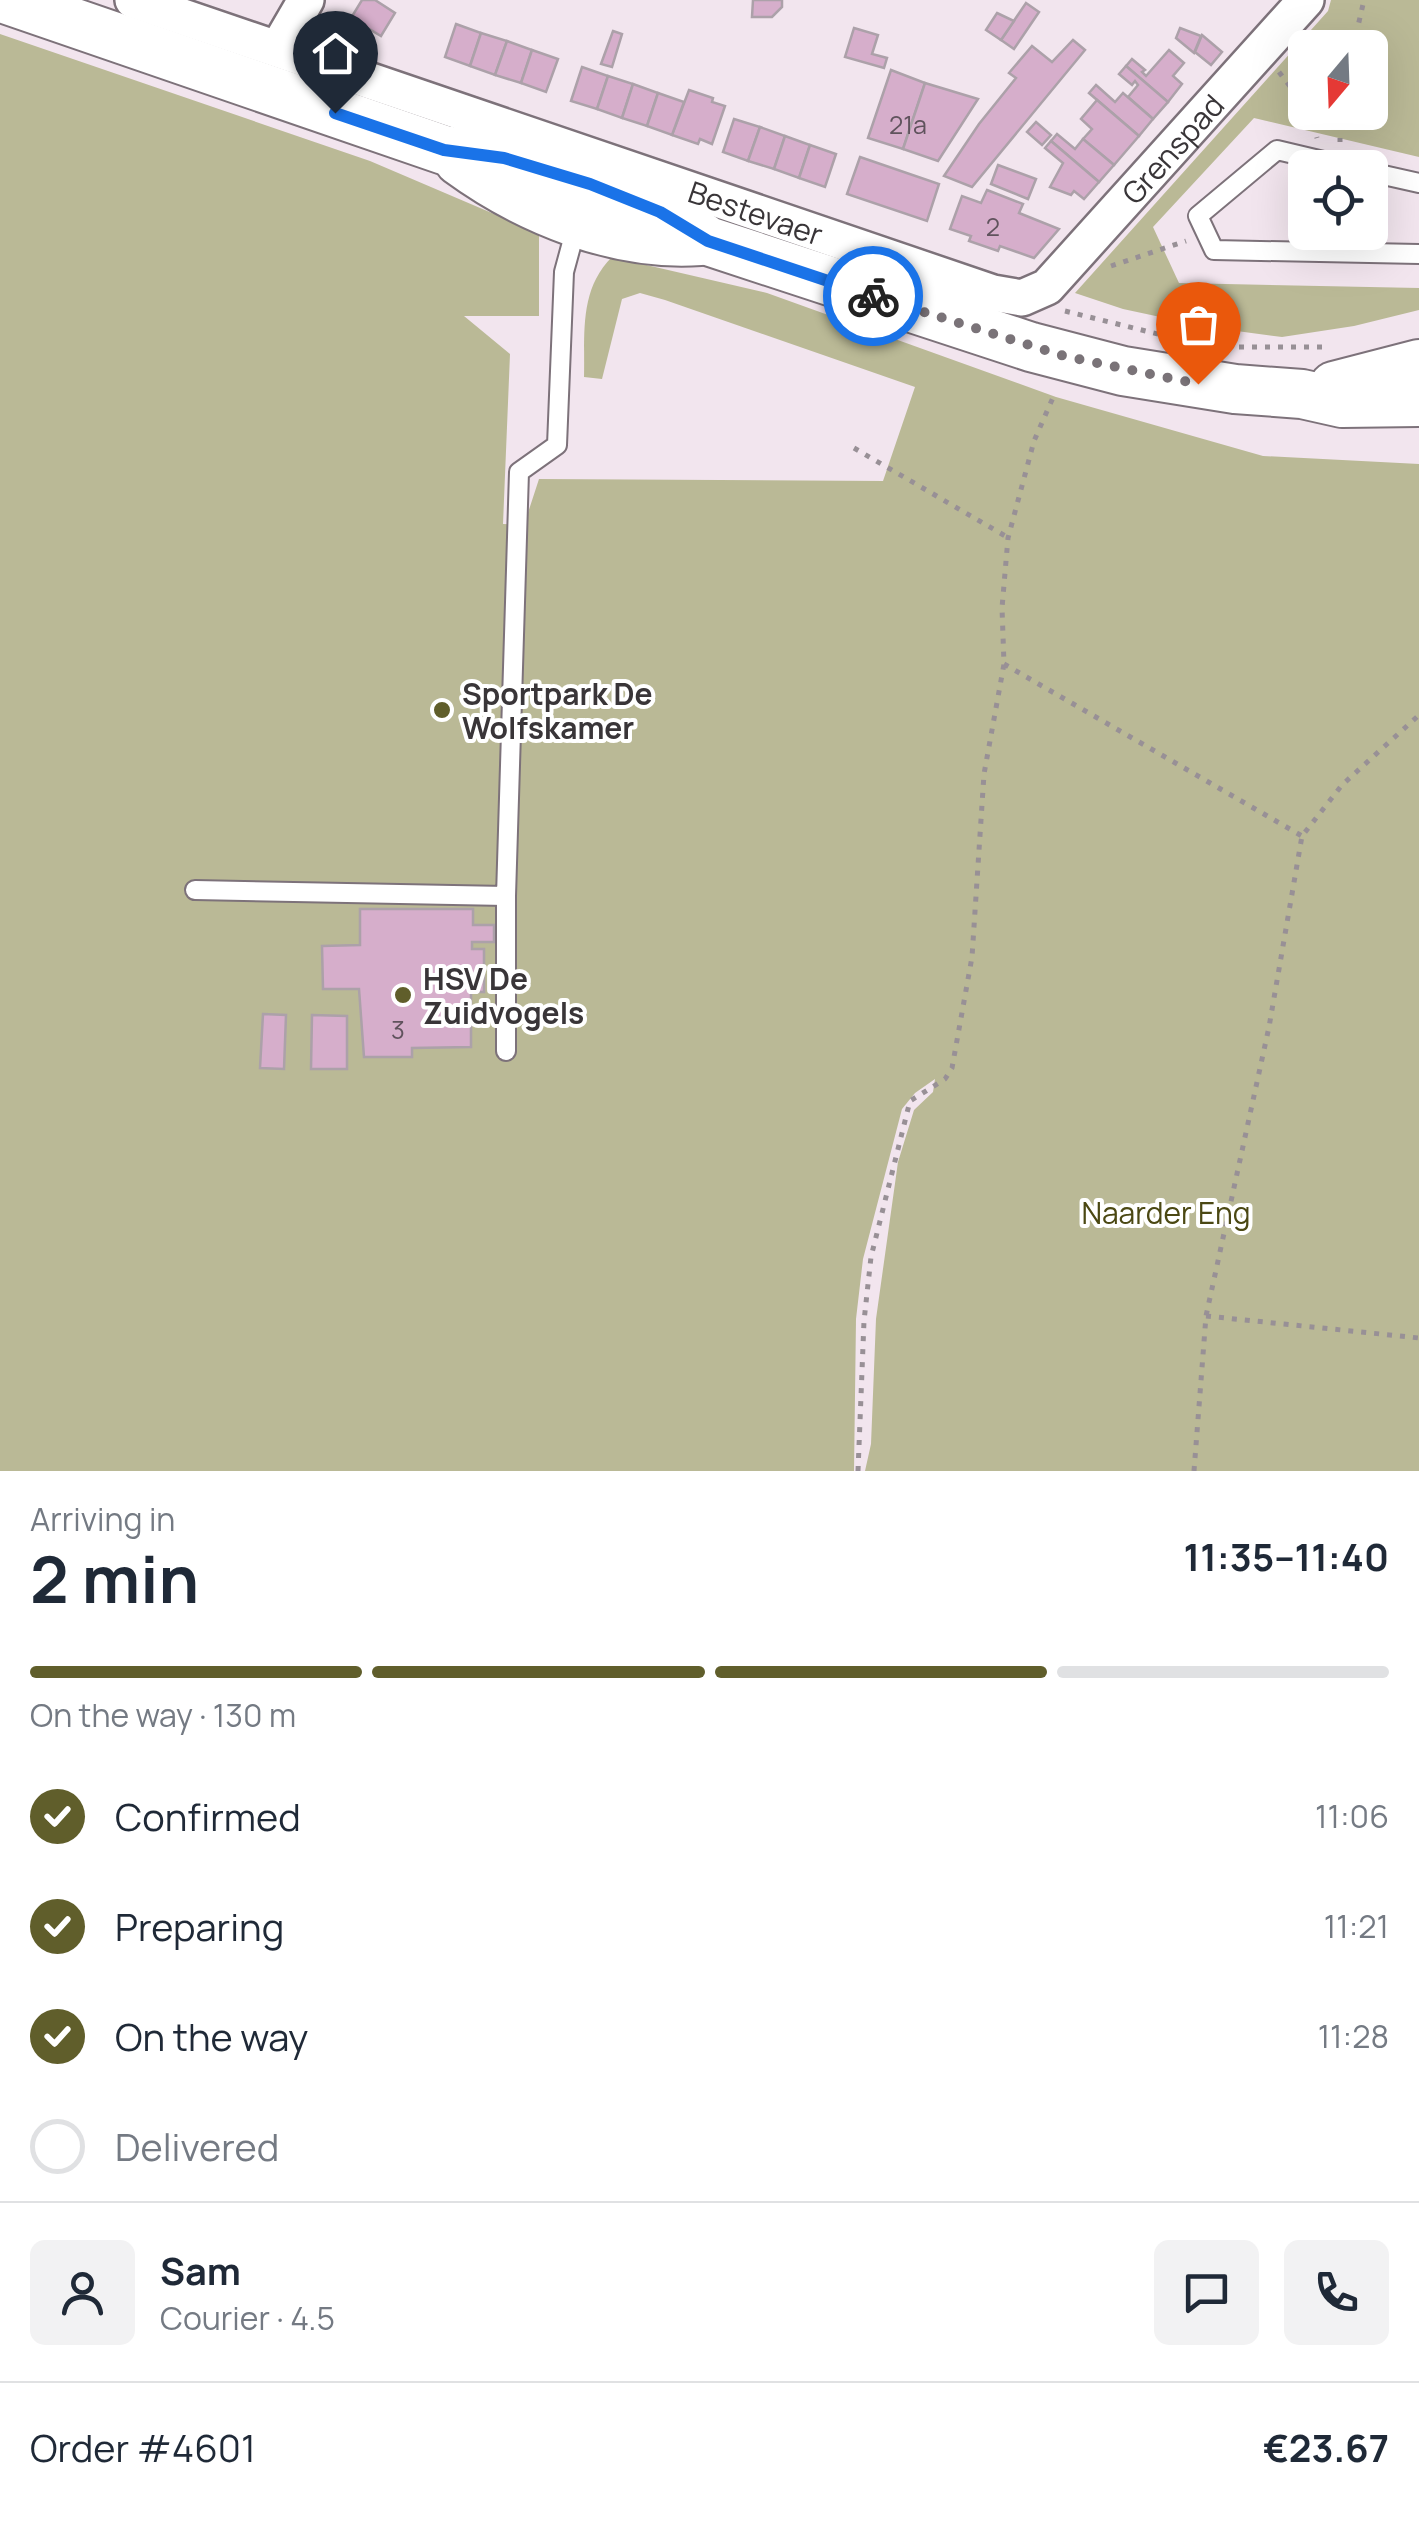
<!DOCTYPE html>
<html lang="en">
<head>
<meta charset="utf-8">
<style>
  :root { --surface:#fff; --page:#f2f2f3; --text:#1f2937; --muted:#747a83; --line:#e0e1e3; --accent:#605e2b }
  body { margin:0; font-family:Manrope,sans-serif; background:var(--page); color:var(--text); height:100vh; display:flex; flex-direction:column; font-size:38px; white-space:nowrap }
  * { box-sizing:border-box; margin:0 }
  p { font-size:32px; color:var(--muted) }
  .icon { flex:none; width:55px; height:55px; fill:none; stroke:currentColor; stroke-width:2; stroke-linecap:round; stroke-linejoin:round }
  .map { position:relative; height:1471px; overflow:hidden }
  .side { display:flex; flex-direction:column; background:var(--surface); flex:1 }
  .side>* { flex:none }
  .needle { width:65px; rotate:199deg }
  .controls { position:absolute; left:1288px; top:30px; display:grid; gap:20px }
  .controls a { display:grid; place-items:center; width:100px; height:100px; border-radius:15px; background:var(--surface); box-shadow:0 10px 40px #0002; font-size:50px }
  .pin { position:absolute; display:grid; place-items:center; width:85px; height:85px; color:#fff; margin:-102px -42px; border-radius:50% 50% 50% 0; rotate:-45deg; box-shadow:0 0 10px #0007 }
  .pin .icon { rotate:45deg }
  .courier { position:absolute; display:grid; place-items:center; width:100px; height:100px; margin:-50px; border:8px solid #1a73e8; border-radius:50%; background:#fff; color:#222; box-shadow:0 2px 12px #0007 }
  .headline em { font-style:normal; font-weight:700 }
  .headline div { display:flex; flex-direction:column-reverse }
  .headline { display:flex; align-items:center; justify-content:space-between; height:170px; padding:0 30px }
  h1 { font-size:65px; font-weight:700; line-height:75px }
  .bar { display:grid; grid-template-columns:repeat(4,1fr); gap:15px 10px; align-content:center; height:120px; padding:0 30px }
  .bar i { height:12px; border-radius:8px; background:var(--line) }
  .bar .current { background:var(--accent) }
  .bar p { grid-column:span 4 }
  .line { display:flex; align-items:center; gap:25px; padding:0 30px; border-top:2px solid var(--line) }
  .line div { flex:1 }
  .round { display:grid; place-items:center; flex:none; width:105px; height:105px; border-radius:15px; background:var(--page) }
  ol { padding:0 30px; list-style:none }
  li { display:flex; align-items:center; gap:30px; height:110px }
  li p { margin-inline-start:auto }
  li .icon { padding:10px; border-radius:50%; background:var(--accent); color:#fff; stroke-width:4 }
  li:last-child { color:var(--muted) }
  li i { width:55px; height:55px; border:5px solid var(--line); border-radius:50% }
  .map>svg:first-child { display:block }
</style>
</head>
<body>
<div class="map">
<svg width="1419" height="1471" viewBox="0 0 1419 1471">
  <rect width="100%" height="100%" fill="#f2e5ee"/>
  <!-- green -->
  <g fill="#bab996" fill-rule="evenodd">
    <path d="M1331,0h88v157l-165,-39 -101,109 26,56 240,5v22l-65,16 -72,11 -75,-10 -84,-18 -48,-16 253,-282zM1305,48h65v64h-65z"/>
    <path d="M0,34l370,127 169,72v83h-75l46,38 -7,170 21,1 15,-46 344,2 32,-94 -250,-87 -25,-7 -18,6 -20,80 -18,-2c1,-44 -5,-87 28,-120l155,36 289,104 207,59 156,8v1007h-554l6,-27 5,-125 22,-157 16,-52 19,-18 2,-13 -20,14 -13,16 -39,150 -7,60 -2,152h-854z"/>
  </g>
  <!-- building -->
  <g fill="#d6aecb" stroke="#aca1a9" stroke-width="2.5">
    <polygon points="362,0 375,0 395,13 381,36 351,18"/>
    <polygon points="753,0 782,0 782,7 772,17 752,17"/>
    <polygon points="1026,3 1039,12 1014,49 1001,40"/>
    <polygon points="997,13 1014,21 1001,40 986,30"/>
    <polygon points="456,24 481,33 470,66 445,57"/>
    <polygon points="854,28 878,35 872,54 887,58 884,68 845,57"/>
    <polygon points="1180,28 1201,36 1194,53 1176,38"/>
    <polygon points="613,31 622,34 612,67 601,64"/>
    <polygon points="481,33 507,41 495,75 470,66"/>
    <polygon points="1202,35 1222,52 1211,65 1195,52"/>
    <polygon points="1073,40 1085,50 972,187 944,176 979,124 1016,78 1009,73 1032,46 1052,62"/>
    <polygon points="507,41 532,50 521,83 495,75"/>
    <polygon points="532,50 558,59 546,92 521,83"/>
    <polygon points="1169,50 1184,63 1173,76 1182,84 1168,102 1126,66 1132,59 1145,70 1142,72 1146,76"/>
    <polygon points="1126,66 1168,102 1153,119 1128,97 1138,85 1135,81 1132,85 1119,74"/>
    <polygon points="582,67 608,76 597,109 571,101"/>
    <polygon points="891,70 925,83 903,149 868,138"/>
    <polygon points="608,76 633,84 622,118 597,109"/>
    <polygon points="925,83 978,99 938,161 903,149"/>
    <polygon points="633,84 658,93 647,126 622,118"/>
    <polygon points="1096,85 1115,102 1123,93 1153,119 1139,136 1089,93"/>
    <polygon points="689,90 713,98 712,102 725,106 712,144 700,139 698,144 672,135"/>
    <polygon points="658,93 684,102 672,135 647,126"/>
    <polygon points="1097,100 1139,136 1114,165 1083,139 1092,129 1081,119"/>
    <polygon points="734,119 760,127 748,161 723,152"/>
    <polygon points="1036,122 1051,135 1042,145 1027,132"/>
    <polygon points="760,127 785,136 774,169 748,161"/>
    <polygon points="1057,134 1075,149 1083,139 1114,165 1099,182 1051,141"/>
    <polygon points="785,136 810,145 799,178 774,169"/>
    <polygon points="1051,141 1099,182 1084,199 1074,191 1071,195 1050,187 1063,163 1045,148"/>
    <polygon points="810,145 836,154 825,187 799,178"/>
    <polygon points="860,157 939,184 927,221 847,194"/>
    <polygon points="998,165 1036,179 1028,199 991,184"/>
    <polygon points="987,190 1023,204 1019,213 1059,229 1034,258 1000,246 998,251 969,241 971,236 950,229 962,196 981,203"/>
    <polygon points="360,909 473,909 473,925 494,925 494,942 472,942 472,949 484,949 484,992 471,992 471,1047 412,1048 412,1057 364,1057 359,989 323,989 322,946 360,945"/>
    <polygon points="263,1014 286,1015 284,1069 260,1068"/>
    <polygon points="312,1015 347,1016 347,1069 311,1069"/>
  </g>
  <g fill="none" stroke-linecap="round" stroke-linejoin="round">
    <!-- service casing -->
    <g stroke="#7d727a" stroke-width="22">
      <g id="service">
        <polyline points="1353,168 1277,150 1198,216 1214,250 1419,254"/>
        <polyline points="1370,172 1419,183"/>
        <polyline points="195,890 506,896 519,472 557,445 564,272 577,224"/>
        <polyline points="506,1051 506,896"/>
      </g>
    </g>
    <!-- minor casing -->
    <g stroke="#7d727a" stroke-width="40">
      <g id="minor">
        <path id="s1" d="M133,0l860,293 29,5 25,-11 259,-287"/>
        <polyline points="278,48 306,0"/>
      </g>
    </g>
    <!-- secondary casing -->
    <g stroke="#7d727a" stroke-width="52">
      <g id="secondary">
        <path d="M8,0l436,150c90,10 190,38 264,91l323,106 92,24 112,18 67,5 40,9 77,-1"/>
        <path d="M459,161c67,49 157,86 241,80"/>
        <polyline points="1334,386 1419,364"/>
      </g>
    </g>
    <!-- path -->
    <g stroke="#989096" stroke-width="5" stroke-dasharray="5 8" stroke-linecap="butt">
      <polyline points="1353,48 1364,0"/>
      <polyline points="1279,72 1305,106"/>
      <polyline points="1310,112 1317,138"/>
      <polyline points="1340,112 1340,142"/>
      <polyline points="1111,266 1186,241"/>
      <polyline points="1065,311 1170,337"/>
      <polyline points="1226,347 1324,347"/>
      <polyline points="854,448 1007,537"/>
      <polyline points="1004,664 1302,836"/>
      <polyline points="1206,1316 1419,1338"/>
      <polyline points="858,1471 864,1321 871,1257 910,1101 945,1079 952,1068 972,957 984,774 1004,664 1002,608 1008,538 1034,441 1055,393"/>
      <polyline points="1194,1471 1206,1316 1269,1027 1302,836 1342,785 1419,715"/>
    </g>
    <!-- service -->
    <use href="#service" stroke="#fff" stroke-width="18"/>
    <!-- minor -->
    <use href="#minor" stroke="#fff" stroke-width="35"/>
    <!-- secondary -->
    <use href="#secondary" stroke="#fff" stroke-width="48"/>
  </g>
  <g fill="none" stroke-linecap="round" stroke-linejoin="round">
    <!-- done -->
    <polyline stroke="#7a7378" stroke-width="10" stroke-dasharray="0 18" points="873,296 1064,356 1198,384"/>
    <!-- route -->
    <polyline stroke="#1a73e8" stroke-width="12" points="335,113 444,150 504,158 590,184 660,212 708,241 873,296"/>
  </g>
  <!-- markers -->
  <g fill="#605e2b" stroke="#fff" stroke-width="4">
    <circle cx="442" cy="710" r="10"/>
    <circle cx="403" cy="995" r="10"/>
  </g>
  <g text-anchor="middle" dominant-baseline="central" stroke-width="8" stroke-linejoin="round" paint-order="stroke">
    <!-- number labels -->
    <g font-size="25" fill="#60535d">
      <text x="908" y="124">21a</text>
      <text x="993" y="226">2</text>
      <text x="398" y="1029">3</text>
    </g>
    <!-- street labels -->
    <g font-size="30" fill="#393538" stroke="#fff">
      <text stroke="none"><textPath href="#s1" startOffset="1152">Grenspad</textPath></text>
      <text stroke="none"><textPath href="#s1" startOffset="658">Bestevaer</textPath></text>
    </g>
    <!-- poi labels -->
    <g font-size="30" font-weight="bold" fill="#393538" stroke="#fff" text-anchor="start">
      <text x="462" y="693">Sportpark De<tspan x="462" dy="34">Wolfskamer</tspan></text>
      <text x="423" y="978">HSV De<tspan x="423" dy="34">Zuidvogels</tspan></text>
    </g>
    <!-- park labels -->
    <g font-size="30" fill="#4b4813" stroke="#fff">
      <text x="1166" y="1212">Naarder Eng</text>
    </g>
  </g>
</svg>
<div class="controls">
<a><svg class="needle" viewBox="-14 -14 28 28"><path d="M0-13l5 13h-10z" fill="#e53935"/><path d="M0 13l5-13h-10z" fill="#747a83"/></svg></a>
<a><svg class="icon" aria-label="locate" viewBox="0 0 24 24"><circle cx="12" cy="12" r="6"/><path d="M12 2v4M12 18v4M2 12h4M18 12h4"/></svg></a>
</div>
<div class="pin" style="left:1198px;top:384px;background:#ea580c"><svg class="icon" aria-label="bag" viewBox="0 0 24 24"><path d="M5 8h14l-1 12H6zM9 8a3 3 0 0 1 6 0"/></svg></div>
<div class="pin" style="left:335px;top:113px;background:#1f2937"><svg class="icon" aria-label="home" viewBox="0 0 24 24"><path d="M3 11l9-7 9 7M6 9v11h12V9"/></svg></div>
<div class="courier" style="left:873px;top:296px"><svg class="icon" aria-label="bike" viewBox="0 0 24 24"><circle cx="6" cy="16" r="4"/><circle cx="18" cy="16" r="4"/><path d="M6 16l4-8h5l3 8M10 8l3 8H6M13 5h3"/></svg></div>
</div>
<section class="side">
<div class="headline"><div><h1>2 min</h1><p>Arriving in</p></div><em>11:35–11:40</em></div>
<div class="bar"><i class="current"></i><i class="current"></i><i class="current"></i><i></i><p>On the way · 130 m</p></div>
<ol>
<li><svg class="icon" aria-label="check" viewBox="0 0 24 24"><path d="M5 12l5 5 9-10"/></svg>Confirmed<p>11:06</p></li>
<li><svg class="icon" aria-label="check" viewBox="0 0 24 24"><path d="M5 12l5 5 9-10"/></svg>Preparing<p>11:21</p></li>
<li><svg class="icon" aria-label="check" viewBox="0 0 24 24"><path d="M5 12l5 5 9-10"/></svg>On the way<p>11:28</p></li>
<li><i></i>Delivered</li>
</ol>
<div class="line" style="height:180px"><a class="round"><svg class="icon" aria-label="person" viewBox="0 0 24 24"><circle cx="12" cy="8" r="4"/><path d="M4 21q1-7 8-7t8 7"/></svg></a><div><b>Sam</b><p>Courier · 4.5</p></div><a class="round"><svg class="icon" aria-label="chat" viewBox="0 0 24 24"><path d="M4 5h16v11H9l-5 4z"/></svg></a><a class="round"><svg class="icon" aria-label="phone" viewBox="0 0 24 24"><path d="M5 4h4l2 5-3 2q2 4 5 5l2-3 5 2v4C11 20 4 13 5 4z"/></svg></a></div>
<div class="line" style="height:130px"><div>Order #4601</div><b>€23.67</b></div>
</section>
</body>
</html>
